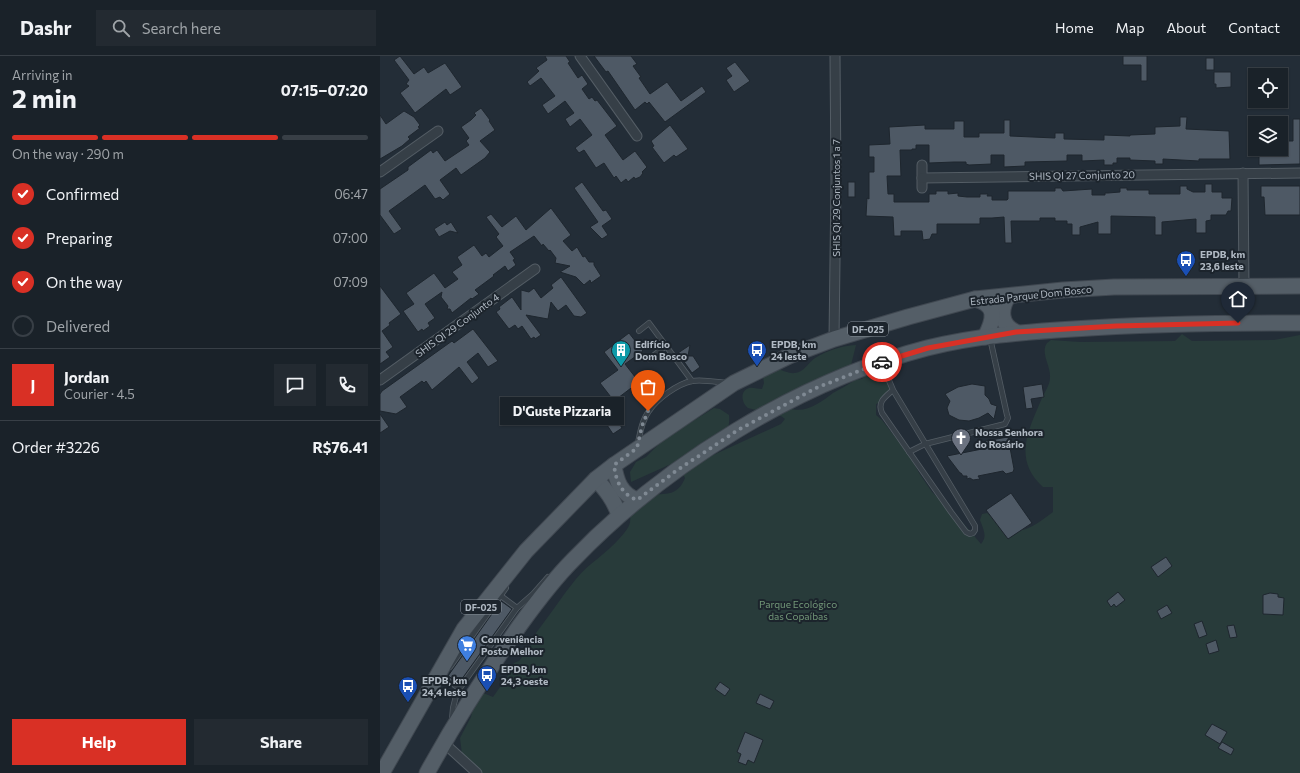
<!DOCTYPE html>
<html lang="en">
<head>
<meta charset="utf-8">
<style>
  :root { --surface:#1a2229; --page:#232a31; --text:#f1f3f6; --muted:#9fa4a8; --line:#383f46; --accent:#d93025 }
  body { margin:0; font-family:Commissioner,sans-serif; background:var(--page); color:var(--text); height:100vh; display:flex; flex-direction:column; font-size:15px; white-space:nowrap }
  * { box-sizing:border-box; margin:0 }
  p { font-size:13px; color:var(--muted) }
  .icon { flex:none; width:22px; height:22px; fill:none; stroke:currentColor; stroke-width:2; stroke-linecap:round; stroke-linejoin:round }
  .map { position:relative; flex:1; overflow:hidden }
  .details { display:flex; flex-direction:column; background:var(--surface); width:380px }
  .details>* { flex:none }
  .buttons { position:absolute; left:868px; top:12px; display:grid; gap:8px }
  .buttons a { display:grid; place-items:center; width:40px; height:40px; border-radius:0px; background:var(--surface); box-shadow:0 1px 3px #0004,0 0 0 1px var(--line); font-size:20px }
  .pin { position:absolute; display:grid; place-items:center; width:34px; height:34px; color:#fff; margin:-41px -17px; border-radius:50% 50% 50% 0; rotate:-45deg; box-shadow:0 0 4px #0007 }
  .pin .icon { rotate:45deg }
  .courier { position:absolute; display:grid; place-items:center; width:40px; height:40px; margin:-20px; border:3px solid #d93025; border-radius:50%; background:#fff; color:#222; box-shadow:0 1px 5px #0007 }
  .bubble { position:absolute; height:28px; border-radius:0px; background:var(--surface); box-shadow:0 1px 3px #0004,0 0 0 1px var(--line); font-size:13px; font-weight:700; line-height:28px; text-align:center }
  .headline em { font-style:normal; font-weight:700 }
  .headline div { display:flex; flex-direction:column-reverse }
  .headline { display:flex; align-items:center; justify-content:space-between; height:68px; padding:0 12px }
  h1 { font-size:26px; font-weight:700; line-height:30px }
  .bar { display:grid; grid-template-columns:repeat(4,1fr); gap:6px 4px; align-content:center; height:48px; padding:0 12px }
  .bar i { height:5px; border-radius:3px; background:var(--line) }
  .bar .selected { background:var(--accent) }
  .bar p { grid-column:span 4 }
  .line { display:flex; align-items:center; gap:10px; padding:0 12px; border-top:1px solid var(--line) }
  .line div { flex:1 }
  .round { display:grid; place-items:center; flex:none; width:42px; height:42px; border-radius:0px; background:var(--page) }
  ol { padding:0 12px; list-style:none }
  li { display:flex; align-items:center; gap:12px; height:44px }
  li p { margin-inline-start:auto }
  li .icon { padding:4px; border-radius:50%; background:var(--accent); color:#fff; stroke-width:4 }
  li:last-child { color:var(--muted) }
  li i { width:22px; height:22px; border:2px solid var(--line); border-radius:50% }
  .primary-button { display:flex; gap:8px; margin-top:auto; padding:8px 12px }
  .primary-button a { flex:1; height:46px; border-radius:0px; background:var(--accent); color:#fff; font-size:16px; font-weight:700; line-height:46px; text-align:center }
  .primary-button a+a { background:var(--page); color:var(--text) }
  header { display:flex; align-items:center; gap:24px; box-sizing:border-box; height:56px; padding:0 20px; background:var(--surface); border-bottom:1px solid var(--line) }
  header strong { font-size:19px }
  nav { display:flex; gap:22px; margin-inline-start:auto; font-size:14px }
  .search { width:280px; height:36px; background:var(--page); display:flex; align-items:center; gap:10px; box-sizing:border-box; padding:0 14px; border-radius:0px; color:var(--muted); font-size:15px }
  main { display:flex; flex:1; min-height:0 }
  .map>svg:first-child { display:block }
</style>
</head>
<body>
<header>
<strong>Dashr</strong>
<div class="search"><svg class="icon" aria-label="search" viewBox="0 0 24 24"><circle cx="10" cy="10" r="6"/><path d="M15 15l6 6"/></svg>Search here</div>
<nav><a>Home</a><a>Map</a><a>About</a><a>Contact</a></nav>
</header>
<main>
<section class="details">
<div class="headline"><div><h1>2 min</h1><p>Arriving in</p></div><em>07:15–07:20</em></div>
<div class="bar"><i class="selected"></i><i class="selected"></i><i class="selected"></i><i></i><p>On the way · 290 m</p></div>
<ol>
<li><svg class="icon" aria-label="check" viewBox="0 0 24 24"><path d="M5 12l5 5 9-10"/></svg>Confirmed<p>06:47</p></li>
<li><svg class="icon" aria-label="check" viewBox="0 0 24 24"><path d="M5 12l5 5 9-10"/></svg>Preparing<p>07:00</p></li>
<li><svg class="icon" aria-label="check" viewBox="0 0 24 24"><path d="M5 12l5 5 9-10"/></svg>On the way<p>07:09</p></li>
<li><i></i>Delivered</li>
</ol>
<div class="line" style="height:72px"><b class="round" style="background:var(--accent);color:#fff">J</b><div><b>Jordan</b><p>Courier · 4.5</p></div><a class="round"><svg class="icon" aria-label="chat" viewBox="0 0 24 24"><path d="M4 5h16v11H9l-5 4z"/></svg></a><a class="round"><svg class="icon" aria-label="phone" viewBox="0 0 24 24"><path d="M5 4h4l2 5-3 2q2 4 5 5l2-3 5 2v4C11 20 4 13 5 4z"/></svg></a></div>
<div class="line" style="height:52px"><div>Order #3226</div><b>R$76.41</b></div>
<div class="primary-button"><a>Help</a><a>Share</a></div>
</section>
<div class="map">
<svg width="920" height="717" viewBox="0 0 920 717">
  <rect width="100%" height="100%" fill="#232d37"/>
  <!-- green -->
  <path fill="#283b3a" d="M802,278l10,7 82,-1 26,-5v438h-819l-19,-19 -2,-16 11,-21 2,-9 10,-15 10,4 17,-24 -1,-1 5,-9 5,-2 17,-23v-5c14,-18 26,-37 40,-54 13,-16 30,-25 43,-40 6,-7 13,-14 11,-23l23,-22c14,1 26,0 32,-16 -3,-7 -6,-13 -14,-14l-40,18 -1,-10 6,-10 10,-5 18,-18 50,-31 6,1 9,6c2,19 -10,28 -20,42l72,-33 4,-5 -4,-3 -33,-8c-6,-4 -9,-17 1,-20 4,-1 9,1 13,1l2,-6 -1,-6 11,-9c6,1 15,6 21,5 9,-1 13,-10 20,-15 13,-8 26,-12 41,-13l-7,28 -58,30 1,6c15,4 29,-7 41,-16 7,-4 15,-8 22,-13l7,-1 4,-4 15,-2 11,9 1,8 -12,12 -5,2v11l6,5 29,38 8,15 13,19 26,25 23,27c7,-8 2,-15 -1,-24l2,-6 5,-1c29,25 35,22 66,-1v-25h-10c-31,-28 -14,-58 -1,-89 3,-6 8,-14 8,-20 1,-12 -10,-25 -3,-35l4,-3 29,2 95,-1z"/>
  <!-- building -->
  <g fill="#4e5965" stroke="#1e262e">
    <polygon points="20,0 34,18 44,11 48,17 65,7 82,31 70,39 66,33 35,57 20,37 29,30 26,28 29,24 14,4"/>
    <polygon points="165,0 186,0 190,6 188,7 198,22 202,19 208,28 202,33 209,43 212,41 215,45 217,44 237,70 225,79 243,104 255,95 267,111 262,116 263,117 260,121 255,123 254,121 248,126 246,123 241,127 236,120 234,122 224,107 216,112 204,94 199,97 195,92 212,79 200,63 190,71 185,63 194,57 185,45 168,58 162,49 175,40 161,22 150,30 147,26 159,15 156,12 167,4"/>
    <polygon points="214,0 251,0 257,8 253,10 261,21 259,22 270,38 287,26 301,45 322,30 326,36 285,66 269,46 267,48 265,46 255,54 228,15 226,16"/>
    <polygon points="743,0 767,0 767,25 761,25 761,9 743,9"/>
    <rect x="826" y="2" width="8" height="12"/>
    <polygon points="355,6 370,25 354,36 346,24 352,20 346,12"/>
    <polygon points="834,16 851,16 851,31 836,32 836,28 834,28"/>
    <polygon points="101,52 110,64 109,65 115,74 100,85 110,96 105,102 81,119 76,112 60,124 70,138 63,144 60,141 55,143 45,129 9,155 22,173 14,178 0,159 0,133 28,114 28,111 51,94 53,97 57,94 65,105 89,89 86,85 89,82 81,71 91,64 96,59 94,57"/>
    <polygon points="24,55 34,61 40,69 38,71 40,72 28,81 30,83 22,90 0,103 0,59 6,68"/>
    <polygon points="800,61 807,61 806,73 849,75 850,103 819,103 819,105 783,103 783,108 775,108 775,105 750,104 750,102 737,102 737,107 733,107 733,109 724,109 724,104 702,105 702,99 687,99 687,105 645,106 645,110 624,111 624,99 611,99 611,108 589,109 586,108 586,106 574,106 549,107 549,89 536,89 536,93 532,93 532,94 520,94 521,120 507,120 508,138 514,138 514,146 549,146 549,138 556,138 556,135 568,135 568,138 578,137 578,140 587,141 600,141 600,138 608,138 607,140 612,140 612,144 627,144 628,143 628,135 675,135 675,132 681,132 683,135 712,133 712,139 725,139 725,137 728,137 740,136 740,132 747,132 747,134 769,134 769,138 800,138 800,130 807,130 807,133 813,136 825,136 825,128 832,128 832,136 842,136 842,142 852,142 851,155 848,155 846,159 831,159 831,164 826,165 826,177 816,177 816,163 782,166 782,179 775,179 775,161 731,160 731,178 718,178 718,166 700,171 700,179 692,179 692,168 687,168 687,165 675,165 675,162 660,162 660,165 631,165 632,187 625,187 624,161 612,162 600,162 600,168 557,168 557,178 552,178 550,183 543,184 542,175 521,175 521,180 514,180 513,161 486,160 487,142 489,143 489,116 494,116 494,101 489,101 489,89 510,88 509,71 545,69 545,73 574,73 574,65 584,65 584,81 599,81 599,77 624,77 624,64 630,64 630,80 675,82 675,77 684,77 684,83 724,84 724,79 750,80 750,79 775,78 775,71 800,70"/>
    <polygon points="913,63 920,63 920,108 879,109 879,93 901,93 901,85 913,85"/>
    <polygon points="290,69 308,93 296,101 294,99 284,107 272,91 274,90 271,85"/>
    <polygon points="202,126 223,155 226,154 232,163 222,170 228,179 222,183 210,171 218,166 194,132"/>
    <rect x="468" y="126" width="7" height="15"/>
    <polygon points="881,130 920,130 920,159 885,159 884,141 881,141"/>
    <polygon points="171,152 191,179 183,185 192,195 197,191 203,201 205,200 209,206 214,206 214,209 221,220 211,227 210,224 204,229 196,221 180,216 190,210 175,207 176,202 170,194 169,195 163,188 162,190 154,180 130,196 135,203 133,204 136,209 128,215 125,210 113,219 114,220 95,234 99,238 92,243 91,242 72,257 70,253 67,253 68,250 61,241 62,236 45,248 55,262 48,267 50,270 43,275 42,273 38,276 23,255 34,248 26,237 54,217 65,232 78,223 72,216 82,209 77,201 94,189 102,200 106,197 109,201 123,190 116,181 119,178 106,161 111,158 122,171 136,160 146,174"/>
    <polygon points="65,166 67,169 71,166 78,177 70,175 59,181 54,173"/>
    <polygon points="181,221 207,257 201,261 194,260 186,249 178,255 171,246 168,263 146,259 161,279 155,283 154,281 151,283 142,270 138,273 135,269 129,273 116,256 120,253 119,251 132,241 141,254 141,234 149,236 154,232 161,242 173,232 171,229"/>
    <polygon points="0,230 21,258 9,267 10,269 2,275 13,291 6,296 10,301 0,308"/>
    <polygon points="93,273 118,305 108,311 98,297 87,306 99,322 92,328 79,311 52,334 46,325 44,327 42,325 20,341 27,351 16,358 0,355 0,338 2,335 72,285 74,287"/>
    <polygon points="249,277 263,295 245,308 259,326 234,345 220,327 238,314 224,296"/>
    <polygon points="310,289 308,300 313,300 320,311 312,317 298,297"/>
    <polygon points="592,328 605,330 605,339 609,343 611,348 617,350 614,363 608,357 599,362 589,365 579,364 569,359 567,352 570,345 565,338 578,331"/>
    <polygon points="662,328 664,341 651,343 653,352 646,353 643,331"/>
    <polygon points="0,358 9,371 0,377"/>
    <polygon points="236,362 242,372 233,378 227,369"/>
    <polygon points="628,381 634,413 633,416 626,418 623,415 598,420 600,423 593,424 590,422 587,423 587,420 583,420 581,417 580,417 567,400 607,392 605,385"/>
    <polygon points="631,437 652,467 628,483 606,454"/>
    <polygon points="786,501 792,510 778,521 771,511"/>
    <polygon points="738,536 745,544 736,551 734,548 731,551 727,545"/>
    <polygon points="890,537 898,538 898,541 904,542 903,559 883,558 883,539"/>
    <polygon points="121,545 132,553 79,627 68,620"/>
    <polygon points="787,549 792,557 781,563 777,555"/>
    <polygon points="822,565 827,579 819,582 814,568"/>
    <polygon points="854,569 857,581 850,582 847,570"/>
    <polygon points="836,584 839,595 829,598 826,588"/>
    <polygon points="340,626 350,633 345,640 335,633"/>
    <polygon points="380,638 394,645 390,653 376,647"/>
    <polygon points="832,668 847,676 840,688 825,679"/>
    <polygon points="365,676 383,684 374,707 368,704 366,709 358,706 361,698 357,696"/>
    <polygon points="842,686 854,693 851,699 838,692"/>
  </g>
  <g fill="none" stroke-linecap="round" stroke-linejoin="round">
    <!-- service casing -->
    <g stroke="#545d65" stroke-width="6">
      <g id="service">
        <polyline points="259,275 269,267 312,325"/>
        <polyline points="269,303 286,290"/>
        <path d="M502,308l11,26 82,136v4l-2,3 -3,1 -4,-2 -15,-20 -69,-99c-5,-11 3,-16 11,-23"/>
        <path d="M258,387c2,-10 4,-23 11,-32 8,-12 28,-27 43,-30 10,-2 24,1 34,2"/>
        <polyline points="529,396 545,388 625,368 628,362 627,359 610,282"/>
        <polyline points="121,540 137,552"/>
        <polyline points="70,611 126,532"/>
        <polyline points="63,621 80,633"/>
        <polyline points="72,663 73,652 77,636 137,552 153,538 168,521"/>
      </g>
    </g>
    <!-- minor casing -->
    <g stroke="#545d65" stroke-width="11">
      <g id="minor">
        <polyline points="200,0 257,80"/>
        <polyline points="542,109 542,132"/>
        <polyline points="0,116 58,75"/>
        <polyline points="863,117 864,231"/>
        <polyline points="542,122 920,117"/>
        <polyline points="454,283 456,125 455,0"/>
        <polyline points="0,324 155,213"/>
        <polyline points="64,687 97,717"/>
      </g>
    </g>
    <!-- primary casing -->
    <g stroke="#404851" stroke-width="17">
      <g id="primary">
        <path d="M628,241c-8,12 -8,28 8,35"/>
        <path d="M595,243c23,6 19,21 10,38"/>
        <path d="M234,409c2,16 7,29 23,35"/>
        <path d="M216,423c10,11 18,21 23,36"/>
        <polyline points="2,717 84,573 146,495 216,423 234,409 354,327 409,300 454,283 528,261 595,243 683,234 734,231 920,230"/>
        <path d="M47,717c28,-51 59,-100 93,-148 16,-22 33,-45 53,-65 91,-95 226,-179 354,-212 48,-12 97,-16 146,-19 76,-5 151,-6 227,-6"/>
      </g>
    </g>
    <!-- service -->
    <use href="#service" stroke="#363f47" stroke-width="4.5"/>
    <!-- minor -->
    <use href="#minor" stroke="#363f47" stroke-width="9"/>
    <!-- primary -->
    <use href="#primary" stroke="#545e67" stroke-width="15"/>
  </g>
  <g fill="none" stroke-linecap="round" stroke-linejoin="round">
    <!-- done -->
    <path stroke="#7f8993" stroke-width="4" stroke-dasharray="0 7.2" d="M268,355l-6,15 -5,22 -23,17c2,16 7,29 23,35l39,-29 62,-41 78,-42 66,-26"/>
    <!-- route -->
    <polyline stroke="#d93025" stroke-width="5" points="502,306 548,292 636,276 736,270 858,267"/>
  </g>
  <!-- icons -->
  <defs>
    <g id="bus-pin" transform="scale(1)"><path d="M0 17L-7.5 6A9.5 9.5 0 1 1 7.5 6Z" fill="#1a4fb4" stroke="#1c242c"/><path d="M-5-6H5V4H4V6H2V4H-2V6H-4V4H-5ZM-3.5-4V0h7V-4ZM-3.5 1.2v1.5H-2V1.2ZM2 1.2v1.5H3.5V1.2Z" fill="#fff"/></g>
    <g id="building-pin" transform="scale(1)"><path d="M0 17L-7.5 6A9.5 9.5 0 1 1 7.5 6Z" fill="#0f9aa8" stroke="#1c242c"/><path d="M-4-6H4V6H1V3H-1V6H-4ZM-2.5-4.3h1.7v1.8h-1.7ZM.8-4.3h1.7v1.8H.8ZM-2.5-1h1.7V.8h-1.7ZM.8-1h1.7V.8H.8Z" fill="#fff"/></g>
    <g id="church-pin" transform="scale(1)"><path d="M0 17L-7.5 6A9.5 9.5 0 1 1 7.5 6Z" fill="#6b7280" stroke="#1c242c"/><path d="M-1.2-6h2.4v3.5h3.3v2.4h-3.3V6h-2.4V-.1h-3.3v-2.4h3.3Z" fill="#fff"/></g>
    <g id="supermarket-pin" transform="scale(1)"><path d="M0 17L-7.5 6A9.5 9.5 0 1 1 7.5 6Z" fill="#3f7fe0" stroke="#1c242c"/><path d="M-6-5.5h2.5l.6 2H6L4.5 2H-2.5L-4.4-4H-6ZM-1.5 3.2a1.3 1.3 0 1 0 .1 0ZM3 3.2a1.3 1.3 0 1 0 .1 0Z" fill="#fff"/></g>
  </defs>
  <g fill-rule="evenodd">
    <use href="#bus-pin" x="806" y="204"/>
    <use href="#building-pin" x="241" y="294"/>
    <use href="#bus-pin" x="377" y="294"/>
    <use href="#church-pin" x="581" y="382"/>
    <use href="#supermarket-pin" x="87" y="589"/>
    <use href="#bus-pin" x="107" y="619"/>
    <use href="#bus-pin" x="28" y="630"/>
  </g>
  <g text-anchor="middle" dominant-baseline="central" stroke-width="4" stroke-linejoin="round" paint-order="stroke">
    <!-- shield labels -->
    <g fill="#1c242c" stroke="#848d96" stroke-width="1">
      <rect x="468" y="266" width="40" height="14" rx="3"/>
      <rect x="81" y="544" width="40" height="14" rx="3"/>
    </g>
    <g font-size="9" font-weight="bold" fill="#b1bac4">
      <text x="488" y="273">DF-025</text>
      <text x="101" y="551">DF-025</text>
    </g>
    <!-- street labels -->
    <g font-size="10" fill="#b1bac4" stroke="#1c242c">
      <text transform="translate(702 119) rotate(-1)">SHIS QI 27 Conjunto 20</text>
      <text transform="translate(456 142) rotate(-90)">SHIS QI 29 Conjuntos 1 a 7</text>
      <text transform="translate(651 239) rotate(-6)">Estrada Parque Dom Bosco</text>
      <text transform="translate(77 269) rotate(-36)">SHIS QI 29 Conjunto 4</text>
    </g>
    <!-- poi labels -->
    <g font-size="10" font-weight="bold" fill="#b1bac4" stroke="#1c242c" text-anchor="start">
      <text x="820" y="198">EPDB, km<tspan x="820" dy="12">23,6 leste</tspan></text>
      <text x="255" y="288">Edifício<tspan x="255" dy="12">Dom Bosco</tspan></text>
      <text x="391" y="288">EPDB, km<tspan x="391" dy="12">24 leste</tspan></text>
      <text x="595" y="376">Nossa Senhora<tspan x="595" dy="12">do Rosário</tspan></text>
      <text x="101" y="583">Conveniência<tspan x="101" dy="12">Posto Melhor</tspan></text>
      <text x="121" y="613">EPDB, km<tspan x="121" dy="12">24,3 oeste</tspan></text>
      <text x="42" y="624">EPDB, km<tspan x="42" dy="12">24,4 leste</tspan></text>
    </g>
    <!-- park labels -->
    <g font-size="10" fill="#729778" stroke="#1c242c">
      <text x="418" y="548">Parque Ecológico<tspan x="418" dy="12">das Copaíbas</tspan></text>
    </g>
  </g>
</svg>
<div class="buttons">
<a><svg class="icon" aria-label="locate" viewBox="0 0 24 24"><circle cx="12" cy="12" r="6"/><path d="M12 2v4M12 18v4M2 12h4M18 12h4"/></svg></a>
<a><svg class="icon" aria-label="layers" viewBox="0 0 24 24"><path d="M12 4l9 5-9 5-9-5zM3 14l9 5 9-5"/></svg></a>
</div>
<div class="pin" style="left:268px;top:355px;background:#ea580c"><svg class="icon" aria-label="bag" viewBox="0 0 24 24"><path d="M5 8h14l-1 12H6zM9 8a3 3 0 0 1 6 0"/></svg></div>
<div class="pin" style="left:858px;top:267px;background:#1f2937"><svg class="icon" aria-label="home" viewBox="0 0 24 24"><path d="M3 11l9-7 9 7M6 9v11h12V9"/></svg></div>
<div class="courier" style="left:502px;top:306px"><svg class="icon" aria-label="car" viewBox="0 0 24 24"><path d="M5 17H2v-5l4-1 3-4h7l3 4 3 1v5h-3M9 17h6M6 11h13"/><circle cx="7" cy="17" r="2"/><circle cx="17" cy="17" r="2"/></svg></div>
<div class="bubble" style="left:120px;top:341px;width:124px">D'Guste Pizzaria</div>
</div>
</main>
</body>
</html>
